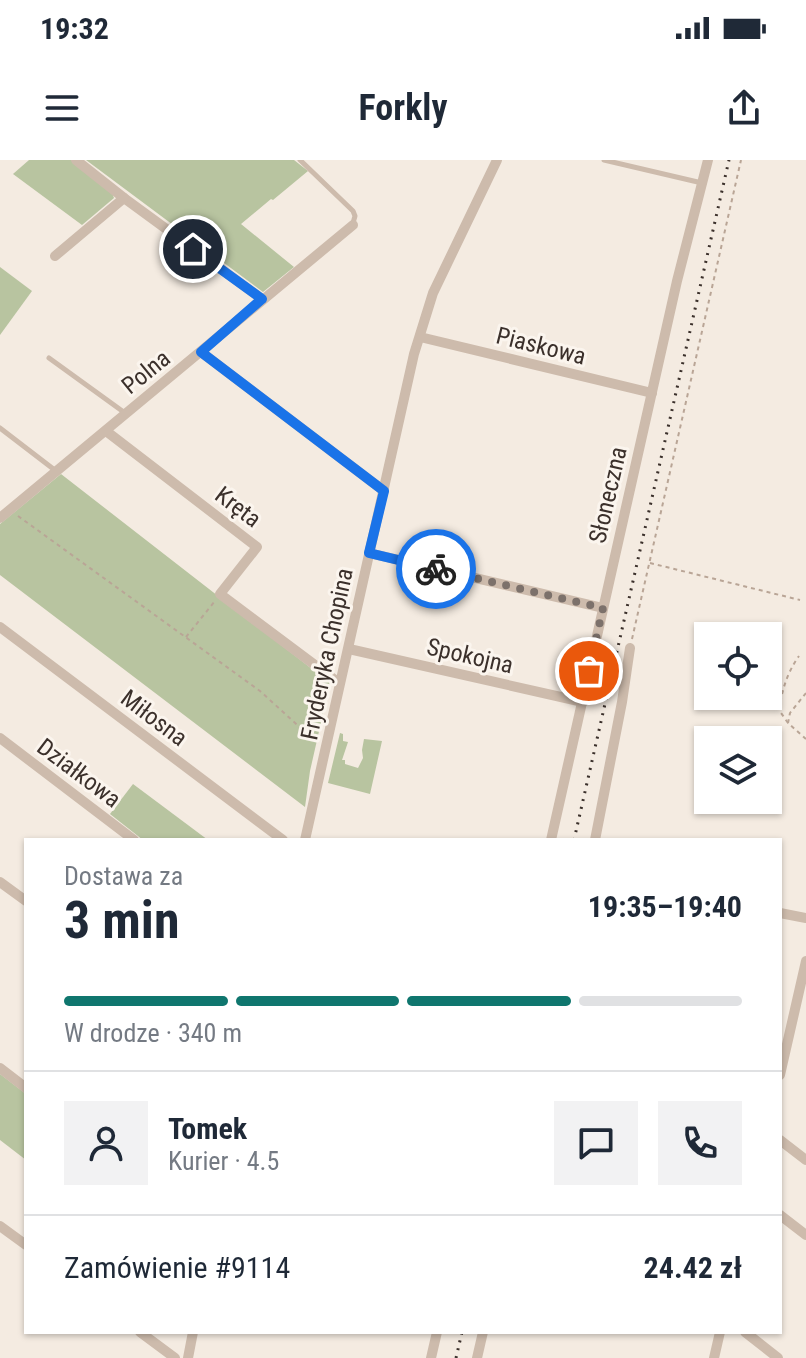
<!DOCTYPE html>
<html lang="pl">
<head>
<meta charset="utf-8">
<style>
  :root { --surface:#fff; --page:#f2f2f3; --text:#1f2937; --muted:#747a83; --line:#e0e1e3; --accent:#0f766e }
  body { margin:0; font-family:"Roboto Condensed",sans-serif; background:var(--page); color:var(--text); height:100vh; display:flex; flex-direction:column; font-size:30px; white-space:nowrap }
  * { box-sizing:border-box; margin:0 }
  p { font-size:26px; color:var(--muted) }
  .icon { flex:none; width:44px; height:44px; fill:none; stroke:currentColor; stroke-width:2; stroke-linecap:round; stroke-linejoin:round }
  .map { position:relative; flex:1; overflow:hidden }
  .sheet { position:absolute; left:24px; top:678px; width:758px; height:496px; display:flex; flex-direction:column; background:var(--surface); border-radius:0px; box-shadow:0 2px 6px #0004 }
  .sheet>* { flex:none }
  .controls { position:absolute; left:694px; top:462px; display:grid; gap:16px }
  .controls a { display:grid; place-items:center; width:88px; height:88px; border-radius:0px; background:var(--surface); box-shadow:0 2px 6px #0004; font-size:40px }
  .pin { position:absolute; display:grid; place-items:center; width:68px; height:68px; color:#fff; margin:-34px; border:4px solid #fff; border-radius:50%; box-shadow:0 2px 8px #0007 }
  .courier { position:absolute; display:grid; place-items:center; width:80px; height:80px; margin:-40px; border:6px solid #1a73e8; border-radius:50%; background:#fff; color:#222; box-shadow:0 2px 10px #0007 }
  .overview em { font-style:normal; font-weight:700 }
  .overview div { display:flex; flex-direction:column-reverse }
  .overview { display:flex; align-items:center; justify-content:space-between; height:136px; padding:0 40px }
  h1 { font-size:52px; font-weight:700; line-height:60px }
  .bar { display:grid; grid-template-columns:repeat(4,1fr); gap:12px 8px; align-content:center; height:96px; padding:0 40px }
  .bar i { height:10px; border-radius:6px; background:var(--line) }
  .bar .selected { background:var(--accent) }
  .bar p { grid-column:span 4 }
  .line { display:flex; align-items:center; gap:20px; padding:0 40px; border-top:2px solid var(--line) }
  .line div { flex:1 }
  .round { display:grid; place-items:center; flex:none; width:84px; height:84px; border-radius:0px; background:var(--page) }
  .status { display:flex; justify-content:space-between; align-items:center; height:56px; padding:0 40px; background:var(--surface); direction:ltr }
  .status svg { height:22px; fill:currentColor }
  header { display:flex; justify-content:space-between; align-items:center; height:104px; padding:0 40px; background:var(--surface); font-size:36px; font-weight:700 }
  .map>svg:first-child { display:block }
</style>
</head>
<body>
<div class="status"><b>19:32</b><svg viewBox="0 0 49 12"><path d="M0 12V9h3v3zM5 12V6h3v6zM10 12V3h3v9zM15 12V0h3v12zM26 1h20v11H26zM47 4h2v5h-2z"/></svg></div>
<header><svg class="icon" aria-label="menu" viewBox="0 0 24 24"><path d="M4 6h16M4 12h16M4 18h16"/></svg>Forkly<svg class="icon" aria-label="share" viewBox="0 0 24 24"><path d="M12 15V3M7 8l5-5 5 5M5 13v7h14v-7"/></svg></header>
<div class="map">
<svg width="806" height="1198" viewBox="0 0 806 1198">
  <rect width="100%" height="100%" fill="#f4ebe1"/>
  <!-- green -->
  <g fill="#b8c4a0">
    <polygon points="29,0 71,0 112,33 114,38 82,65 13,14"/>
    <polygon points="86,0 294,0 308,11 273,40 271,39 241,64 294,107 263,132"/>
    <polygon points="0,107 32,131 0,175"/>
    <polygon points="61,314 330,523 310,611 305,647 0,415 0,364"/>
    <polygon points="340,573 343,574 343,581 348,582 342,600 345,600 345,604 358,608 363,598 362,590 364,579 382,581 370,634 328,623"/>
    <polygon points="133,624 208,680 143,680 110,654"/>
    <polygon points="0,914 26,934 26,1000 0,980"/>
  </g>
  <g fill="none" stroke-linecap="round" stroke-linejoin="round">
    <!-- path -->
    <g stroke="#b9a596" stroke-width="2" stroke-dasharray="4 4" stroke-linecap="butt">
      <polyline points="18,356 260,531 316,582"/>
      <polyline points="650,403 800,440"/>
      <polyline points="186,477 215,441"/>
      <polyline points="632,479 741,0"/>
      <polyline points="806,533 790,553 788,563 806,579"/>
      <path d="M788,563l-9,-13c3,-20 8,-37 20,-54"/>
    </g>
    <!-- service -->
    <g stroke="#cdbbac" stroke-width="5">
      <polyline points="300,0 353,51 355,56 353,63"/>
      <polyline points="604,0 702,23"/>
      <polyline points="49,198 125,253"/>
      <polyline points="0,268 56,311"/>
    </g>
    <!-- minor -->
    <g stroke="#cdbbac" stroke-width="10">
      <polyline points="76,0 124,38 262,139"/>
      <polyline points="55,96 124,38"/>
      <polyline points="420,177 652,233"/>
      <polyline points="201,192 384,331"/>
      <polyline points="106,271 257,387 220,434 339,523"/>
      <polyline points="0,358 353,65"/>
      <polyline points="369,393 603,448"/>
      <polyline points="0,467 283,680"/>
      <polyline points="349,489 583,542"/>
      <polyline points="0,578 134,680"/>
      <polyline points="305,680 414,194 433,133 497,0"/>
      <polyline points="551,680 677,121 708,0"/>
      <polyline points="595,680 622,542 630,488"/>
      <polyline points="0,722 26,741"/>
      <polyline points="780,753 806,758"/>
      <polyline points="0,908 26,928"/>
      <polyline points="780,915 806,801"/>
      <polyline points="780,980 806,1000"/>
      <polyline points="780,1055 806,1075"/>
      <polyline points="0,1066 26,1085"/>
      <polyline points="140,1172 175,1198"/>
      <polyline points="745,1172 778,1198"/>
      <polyline points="188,1198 193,1172"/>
      <polyline points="431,1198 437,1172"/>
      <polyline points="477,1198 483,1172"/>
      <polyline points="714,1198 720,1172"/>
    </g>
    <!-- rail -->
    <g stroke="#3b302b" stroke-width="3" stroke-dasharray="2 6" stroke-linecap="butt">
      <polyline points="574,680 729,0"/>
      <polyline points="456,1198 462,1172"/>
    </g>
  </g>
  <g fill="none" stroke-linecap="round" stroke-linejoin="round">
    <!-- done -->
    <polyline stroke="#7c716b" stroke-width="8" stroke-dasharray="0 14.4" points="436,409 603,448 589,511"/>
    <!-- route -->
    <polyline stroke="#1a73e8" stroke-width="10" points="193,89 262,139 201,192 384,331 369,393 436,409"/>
  </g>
  <g text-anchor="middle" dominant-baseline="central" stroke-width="6" stroke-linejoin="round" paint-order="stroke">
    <!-- street labels -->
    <g font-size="24" fill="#3b302b" stroke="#fbf5ee">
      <text transform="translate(541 186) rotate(14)">Piaskowa</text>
      <text transform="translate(146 212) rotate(-39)">Polna</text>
      <text transform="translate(608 335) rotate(-77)">Słoneczna</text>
      <text transform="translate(238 347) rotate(37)">Kręta</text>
      <text transform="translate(327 494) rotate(-78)">Fryderyka Chopina</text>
      <text transform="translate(470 496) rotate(13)">Spokojna</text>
      <text transform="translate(154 558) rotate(37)">Miłosna</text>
      <text transform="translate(79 613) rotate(37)">Działkowa</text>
    </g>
  </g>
</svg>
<div class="controls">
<a><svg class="icon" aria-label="locate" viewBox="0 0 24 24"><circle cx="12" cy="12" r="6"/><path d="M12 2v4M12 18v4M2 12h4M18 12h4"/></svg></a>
<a><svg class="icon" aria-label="layers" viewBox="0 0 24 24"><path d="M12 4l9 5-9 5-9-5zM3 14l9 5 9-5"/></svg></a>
</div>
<div class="pin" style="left:589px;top:511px;background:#ea580c"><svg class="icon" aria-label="bag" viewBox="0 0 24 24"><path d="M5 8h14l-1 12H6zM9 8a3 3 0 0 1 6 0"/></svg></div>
<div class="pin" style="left:193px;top:89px;background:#1f2937"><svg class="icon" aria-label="home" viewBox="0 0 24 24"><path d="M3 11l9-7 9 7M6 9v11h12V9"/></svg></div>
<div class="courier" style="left:436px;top:409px"><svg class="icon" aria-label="bike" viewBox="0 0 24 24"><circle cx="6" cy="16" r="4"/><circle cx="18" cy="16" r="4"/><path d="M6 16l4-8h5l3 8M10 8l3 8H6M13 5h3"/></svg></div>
<section class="sheet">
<div class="overview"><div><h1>3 min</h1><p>Dostawa za</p></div><em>19:35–19:40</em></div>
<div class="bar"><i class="selected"></i><i class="selected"></i><i class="selected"></i><i></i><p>W drodze · 340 m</p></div>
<div class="line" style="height:144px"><a class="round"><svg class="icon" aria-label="person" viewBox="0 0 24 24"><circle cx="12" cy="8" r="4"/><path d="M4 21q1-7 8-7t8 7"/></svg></a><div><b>Tomek</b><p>Kurier · 4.5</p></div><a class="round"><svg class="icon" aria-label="chat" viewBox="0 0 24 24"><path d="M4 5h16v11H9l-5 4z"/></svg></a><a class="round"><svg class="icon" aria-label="phone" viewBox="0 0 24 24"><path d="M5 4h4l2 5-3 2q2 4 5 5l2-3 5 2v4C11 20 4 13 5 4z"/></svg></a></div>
<div class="line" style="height:104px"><div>Zamówienie #9114</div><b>24.42 zł</b></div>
</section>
</div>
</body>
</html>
